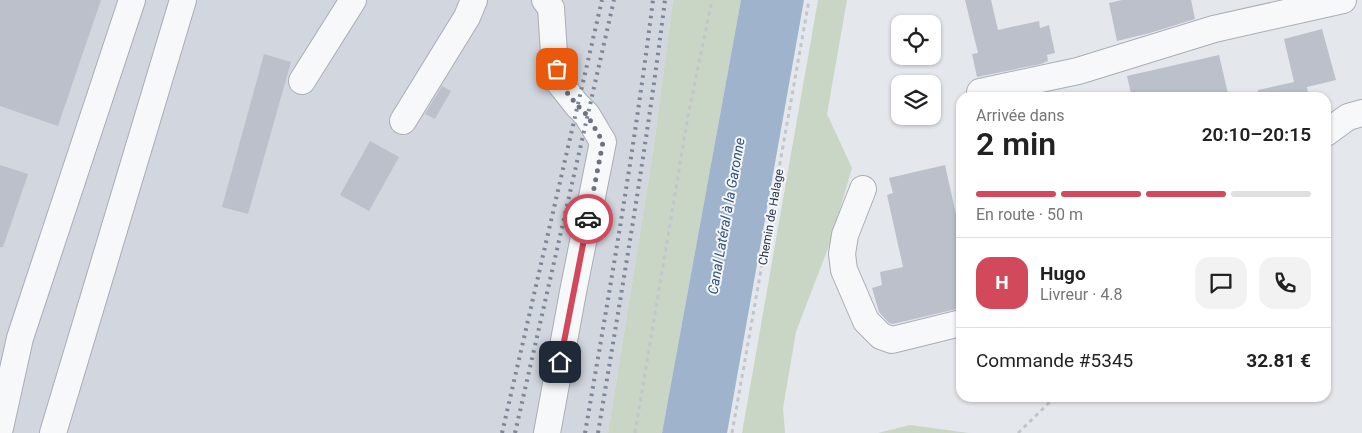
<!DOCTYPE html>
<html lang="fr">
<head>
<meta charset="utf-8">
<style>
  :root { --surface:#fff; --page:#f2f2f2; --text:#222; --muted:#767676; --line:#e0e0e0; --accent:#d1495b }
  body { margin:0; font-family:Roboto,sans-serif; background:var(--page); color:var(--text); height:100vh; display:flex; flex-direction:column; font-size:19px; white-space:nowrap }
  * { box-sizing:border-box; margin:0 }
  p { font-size:16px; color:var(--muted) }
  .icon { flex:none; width:28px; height:28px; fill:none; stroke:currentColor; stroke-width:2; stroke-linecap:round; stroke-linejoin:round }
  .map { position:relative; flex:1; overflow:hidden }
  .side { position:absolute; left:956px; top:92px; width:375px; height:310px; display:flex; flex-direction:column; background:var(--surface); border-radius:15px; box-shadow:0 1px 4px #0004 }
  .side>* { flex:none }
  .tools { position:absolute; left:891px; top:15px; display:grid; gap:10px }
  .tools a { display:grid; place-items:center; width:50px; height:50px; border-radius:10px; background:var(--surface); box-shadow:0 1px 4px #0004; font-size:25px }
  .pin { position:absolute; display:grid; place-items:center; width:42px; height:42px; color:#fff; margin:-21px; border-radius:10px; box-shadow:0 2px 8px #0006 }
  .courier { position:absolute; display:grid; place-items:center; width:50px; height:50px; margin:-25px; border:4px solid #d1495b; border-radius:50%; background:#fff; color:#222; box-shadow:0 1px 6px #0007 }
  .headline em { font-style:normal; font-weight:600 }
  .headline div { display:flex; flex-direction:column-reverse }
  .headline { display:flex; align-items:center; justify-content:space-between; height:85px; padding:0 20px }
  h1 { font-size:32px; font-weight:600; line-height:38px }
  .bar { display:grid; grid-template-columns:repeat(4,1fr); gap:8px 5px; align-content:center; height:60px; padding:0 20px }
  .bar i { height:6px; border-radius:4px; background:var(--line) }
  .bar .current { background:var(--accent) }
  .bar p { grid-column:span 4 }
  .line { display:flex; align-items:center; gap:12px; padding:0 20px; border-top:1px solid var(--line) }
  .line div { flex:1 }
  .round { display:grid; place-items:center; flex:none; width:52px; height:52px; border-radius:15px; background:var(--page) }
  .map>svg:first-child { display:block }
</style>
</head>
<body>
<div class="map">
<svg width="1362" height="433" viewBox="0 0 1362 433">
  <rect width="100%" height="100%" fill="#e4e7ec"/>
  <!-- built -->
  <polygon fill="#d2d6de" points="0,0 673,0 653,152 608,433 0,433"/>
  <!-- green -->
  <g fill="#c9d6c5">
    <polygon points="673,0 741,0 662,433 608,433 653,152"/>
    <polygon points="818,0 847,0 827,114 852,168 830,243 796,332 783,408 785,433 742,433"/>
    <polygon points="910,425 969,433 878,433"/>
  </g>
  <!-- water -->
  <polygon fill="#9fb4cc" points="741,0 804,0 727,433 662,433"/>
  <!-- building -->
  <g fill="#bbc0ca">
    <polygon points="0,0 101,0 58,126 0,106"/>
    <polygon points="965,0 991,0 998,30 1039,21 1040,28 1049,25 1055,53 1047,55 1048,61 1041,64 977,77 972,54 978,53"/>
    <polygon points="1122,0 1191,0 1195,19 1150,33 1117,41 1109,3"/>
    <polygon points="1322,29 1336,80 1307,87 1309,98 1259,98 1258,90 1294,82 1284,39"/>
    <polygon points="264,54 291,62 248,214 222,207"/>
    <polygon points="1219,55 1229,98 1132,98 1127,76"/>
    <polygon points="442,86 451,91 435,119 425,114"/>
    <polygon points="1048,93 1049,98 1026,98"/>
    <polygon points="370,141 399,157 369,211 340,195"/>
    <polygon points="0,165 28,174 3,247 0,247"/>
    <polygon points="945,165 961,237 961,308 893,324 889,323 879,312 872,288 882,285 880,272 903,267 887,195 893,193 889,178"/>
  </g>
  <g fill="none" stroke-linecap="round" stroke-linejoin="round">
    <!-- minor casing -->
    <g stroke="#a9aeb7" stroke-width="28">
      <g id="minor">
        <polyline points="545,0 551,8 554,53 561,85 577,105 587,115 603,142 573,292 547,433"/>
        <polyline points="302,81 353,0"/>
        <polyline points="980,92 1078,71 1214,29 1343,0"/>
        <polyline points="403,121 467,17 474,0"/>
        <polyline points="1326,133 1348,117 1362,113"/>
        <polyline points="863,189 845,235 842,254 844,270 866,321 881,336 892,340 961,323"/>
        <polyline points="0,428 20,338 132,0"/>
        <polyline points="53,433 183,0"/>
      </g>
    </g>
    <!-- path -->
    <g stroke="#c2c5cb" stroke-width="3" stroke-dasharray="4 4" stroke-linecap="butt">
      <polyline points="635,433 688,116 712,0"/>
      <polyline points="732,433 809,0"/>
      <polyline points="1018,433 1054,398"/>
    </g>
    <!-- minor -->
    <use href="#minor" stroke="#f7f8fa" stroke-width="26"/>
    <!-- rail -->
    <g stroke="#7d8696" stroke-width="4" stroke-dasharray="2.5 5" stroke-linecap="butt">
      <polyline points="502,433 602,0"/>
      <polyline points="515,433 614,0"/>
      <path d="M585,433c25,-144 50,-288 68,-433"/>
      <path d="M598,433c24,-144 49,-288 67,-433"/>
    </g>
  </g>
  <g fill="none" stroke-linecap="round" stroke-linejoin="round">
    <!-- done -->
    <polyline stroke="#6c737f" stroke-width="5" stroke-dasharray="0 9" points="557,69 561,85 577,105 587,115 603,142 588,219"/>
    <!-- route -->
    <polyline stroke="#d1495b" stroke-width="6" points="560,362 588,219"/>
  </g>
  <g text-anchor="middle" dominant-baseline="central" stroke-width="4" stroke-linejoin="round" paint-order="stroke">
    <!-- street labels -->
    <g font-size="12" fill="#2b3445" stroke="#f4f6f9">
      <text transform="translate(771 217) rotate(-80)">Chemin de Halage</text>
    </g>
    <!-- water labels -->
    <g font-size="14" font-style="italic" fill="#34527a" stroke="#f4f6f9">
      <text transform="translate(726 216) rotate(-80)">Canal Latéral à la Garonne</text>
    </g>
  </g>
</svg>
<div class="tools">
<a><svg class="icon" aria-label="locate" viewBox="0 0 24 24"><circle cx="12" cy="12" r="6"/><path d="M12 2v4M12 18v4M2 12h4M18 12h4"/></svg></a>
<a><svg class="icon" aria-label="layers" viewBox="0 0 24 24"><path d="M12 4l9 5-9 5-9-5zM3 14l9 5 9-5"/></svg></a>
</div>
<div class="pin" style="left:557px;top:69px;background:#ea580c"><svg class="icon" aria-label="bag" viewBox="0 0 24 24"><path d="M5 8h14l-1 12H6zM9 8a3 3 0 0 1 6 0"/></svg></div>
<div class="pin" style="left:560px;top:362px;background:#1f2937"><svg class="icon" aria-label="home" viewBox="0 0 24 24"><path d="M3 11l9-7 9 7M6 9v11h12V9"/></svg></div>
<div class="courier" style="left:588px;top:219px"><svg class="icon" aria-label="car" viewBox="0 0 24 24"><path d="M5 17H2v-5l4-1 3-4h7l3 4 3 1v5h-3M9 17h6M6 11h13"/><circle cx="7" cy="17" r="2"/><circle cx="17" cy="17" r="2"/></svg></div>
<section class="side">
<div class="headline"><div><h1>2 min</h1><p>Arrivée dans</p></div><em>20:10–20:15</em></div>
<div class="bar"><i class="current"></i><i class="current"></i><i class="current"></i><i></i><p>En route · 50 m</p></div>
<div class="line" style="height:90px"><b class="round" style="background:var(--accent);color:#fff">H</b><div><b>Hugo</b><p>Livreur · 4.8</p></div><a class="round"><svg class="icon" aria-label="chat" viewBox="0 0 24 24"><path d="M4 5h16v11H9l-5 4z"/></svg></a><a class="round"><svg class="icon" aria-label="phone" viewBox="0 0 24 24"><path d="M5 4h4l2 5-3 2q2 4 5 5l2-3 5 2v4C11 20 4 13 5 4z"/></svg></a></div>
<div class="line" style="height:65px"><div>Commande #5345</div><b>32.81 €</b></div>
</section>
</div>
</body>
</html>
